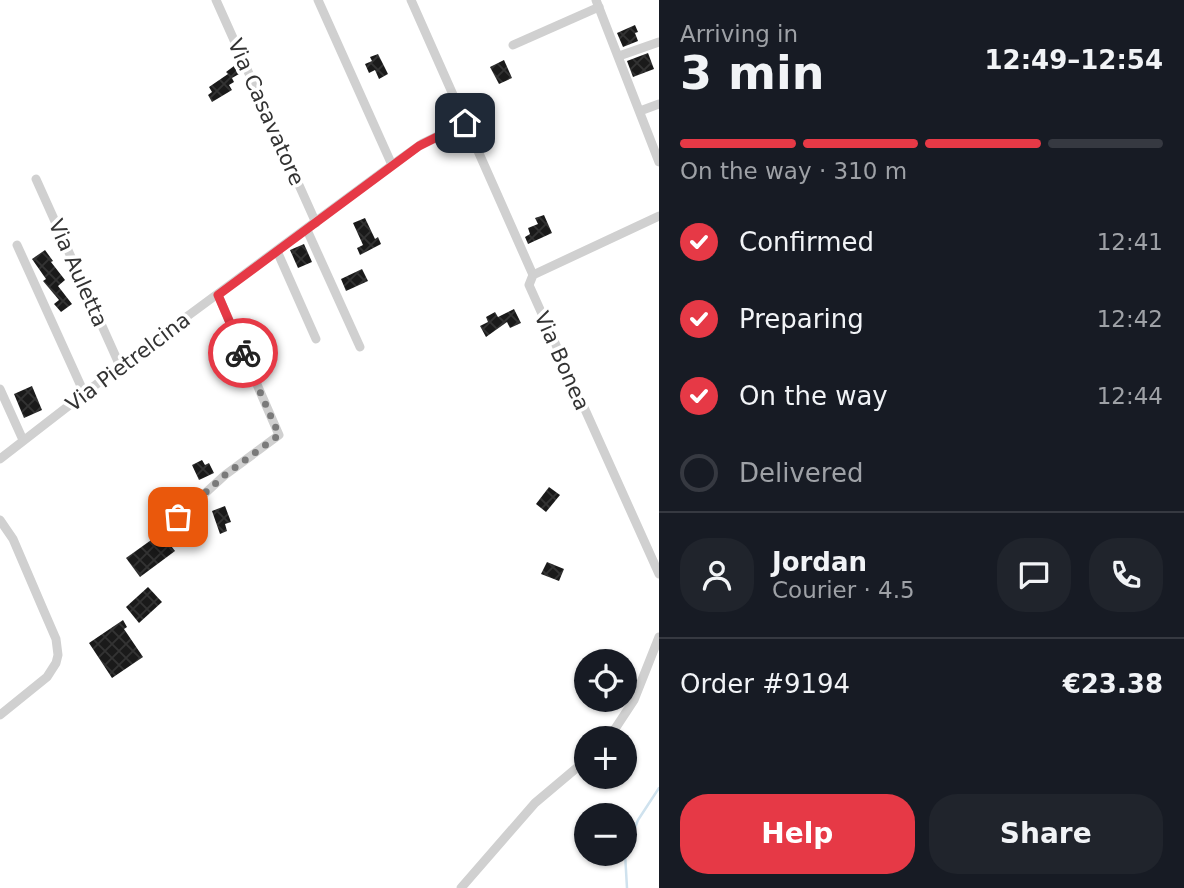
<!DOCTYPE html>
<html lang="en">
<head>
<meta charset="utf-8">
<style>
  :root { --surface:#171b24; --page:#20242c; --text:#f1f3f6; --muted:#9ea1a6; --line:#363941; --accent:#e63946 }
  body { margin:0; font-family:"DejaVu Sans",sans-serif; background:var(--page); color:var(--text); height:100vh; display:flex; flex-direction:column; font-size:26px; white-space:nowrap }
  * { box-sizing:border-box; margin:0 }
  p { font-size:23px; color:var(--muted) }
  .icon { flex:none; width:38px; height:38px; fill:none; stroke:currentColor; stroke-width:2; stroke-linecap:round; stroke-linejoin:round }
  .map { position:relative; flex:1; overflow:hidden }
  .drawer { display:flex; flex-direction:column; background:var(--surface); width:525px }
  .drawer>* { flex:none }
  .tools { position:absolute; left:574px; top:649px; display:grid; gap:14px }
  .tools a { display:grid; place-items:center; width:63px; height:63px; border-radius:50%; background:var(--surface); box-shadow:0 2px 5px #0004; font-size:35px }
  .pin { position:absolute; display:grid; place-items:center; width:60px; height:60px; color:#fff; margin:-30px; border-radius:14px; box-shadow:0 4px 10px #0006 }
  .courier { position:absolute; display:grid; place-items:center; width:70px; height:70px; margin:-35px; border:5px solid #e63946; border-radius:50%; background:#fff; color:#222; box-shadow:0 2px 9px #0007 }
  .overview em { font-style:normal; font-weight:700 }
  .overview div { display:flex; flex-direction:column-reverse }
  .overview { display:flex; align-items:center; justify-content:space-between; height:119px; padding:0 21px }
  h1 { font-size:46px; font-weight:700; line-height:52px }
  .bar { display:grid; grid-template-columns:repeat(4,1fr); gap:10px 7px; align-content:center; height:84px; padding:0 21px }
  .bar i { height:9px; border-radius:5px; background:var(--line) }
  .bar .selected { background:var(--accent) }
  .bar p { grid-column:span 4 }
  .line { display:flex; align-items:center; gap:18px; padding:0 21px; border-top:2px solid var(--line) }
  .line div { flex:1 }
  .round { display:grid; place-items:center; flex:none; width:74px; height:74px; border-radius:28px; background:var(--page) }
  ol { padding:0 21px; list-style:none }
  li { display:flex; align-items:center; gap:21px; height:77px }
  li p { margin-inline-start:auto }
  li .icon { padding:7px; border-radius:50%; background:var(--accent); color:#fff; stroke-width:4 }
  li:last-child { color:var(--muted) }
  li i { width:38px; height:38px; border:4px solid var(--line); border-radius:50% }
  .cta { display:flex; gap:14px; margin-top:auto; padding:14px 21px }
  .cta a { flex:1; height:80px; border-radius:28px; background:var(--accent); color:#fff; font-size:28px; font-weight:700; line-height:80px; text-align:center }
  .cta a+a { background:var(--page); color:var(--text) }
  main { display:flex; flex:1; min-height:0 }
  .map>svg:first-child { display:block }
</style>
</head>
<body>
<main>
<div class="map">
<svg width="659" height="888" viewBox="0 0 659 888">
  <defs>
    <pattern id="building-cross-hatch" width="8" height="8" patternUnits="userSpaceOnUse" patternTransform="scale(1.75)"><rect width="8" height="8" fill="#1a1a1a"/><path d="M0 0l8 8M0 8l8-8" fill="none" stroke="#333"/></pattern>
  </defs>
  <rect width="100%" height="100%" fill="#fff"/>
  <g fill="none" stroke-linecap="round" stroke-linejoin="round">
    <!-- stream -->
    <polyline stroke="#cfe2ee" stroke-width="2.5" points="627,888 625,853 638,820 659,788"/>
  </g>
  <!-- building -->
  <g fill="url(#building-cross-hatch)">
    <polygon points="635,25 638,32 635,33 638,41 623,47 617,33"/>
    <polygon points="648,53 654,69 633,77 627,61"/>
    <polygon points="378,54 388,74 379,79 375,70 369,73 365,64 372,61 370,57"/>
    <polygon points="504,60 512,78 499,84 490,67"/>
    <polygon points="234,66 239,74 232,78 234,82 229,85 232,90 212,102 208,95 212,92 209,87 228,74 226,72"/>
    <polygon points="544,215 552,233 528,244 525,237 530,234 528,228 538,224 535,218"/>
    <polygon points="365,218 375,239 378,237 381,244 360,255 357,248 363,245 353,223"/>
    <polygon points="304,244 312,262 298,268 290,250"/>
    <polygon points="45,250 53,261 51,262 65,280 58,286 72,304 61,312 54,304 59,300 43,281 46,279 32,259"/>
    <polygon points="362,269 368,281 346,291 341,279"/>
    <polygon points="514,309 521,323 510,328 507,322 486,337 480,326 488,322 486,317 495,312 498,317"/>
    <polygon points="32,386 42,410 24,418 14,394"/>
    <polygon points="202,460 205,465 209,463 214,473 199,480 192,465"/>
    <polygon points="549,487 560,495 546,512 536,504"/>
    <polygon points="225,506 231,522 225,524 227,531 220,534 212,511"/>
    <polygon points="161,533 175,551 140,577 126,558"/>
    <polygon points="547,562 564,569 559,581 541,574"/>
    <polygon points="148,587 162,602 139,623 126,607"/>
    <polygon points="123,620 127,627 124,629 143,657 112,678 89,643"/>
  </g>
  <g fill="none" stroke-linecap="round" stroke-linejoin="round">
    <!-- minor -->
    <g stroke="#d0d0d0" stroke-width="9">
      <polyline points="216,0 316,223"/>
      <polyline points="318,0 392,165"/>
      <polyline points="411,0 533,275"/>
      <polyline points="596,0 659,162"/>
      <polyline points="513,45 599,7"/>
      <polyline points="619,56 659,42"/>
      <polyline points="640,111 659,104"/>
      <polyline points="36,179 120,366"/>
      <polyline points="659,216 533,275 529,285 659,574"/>
      <polyline points="307,230 360,347"/>
      <polyline points="17,245 85,395"/>
      <polyline points="277,251 316,339"/>
      <polyline points="0,389 23,440"/>
      <polyline points="0,459 120,366 392,165 423,143 465,123"/>
      <polyline points="178,518 225,475 279,435 218,295"/>
      <polyline points="0,520 13,539 43,609 56,639 58,655 56,663 47,677 0,715"/>
      <polyline points="609,738 634,700 659,637"/>
      <polyline points="461,888 535,803 586,760"/>
    </g>
  </g>
  <g fill="none" stroke-linecap="round" stroke-linejoin="round">
    <!-- done -->
    <polyline stroke="#7a7a7a" stroke-width="7" stroke-dasharray="0 12.6" points="178,517 225,475 279,435 243,353"/>
    <!-- route -->
    <polyline stroke="#e63946" stroke-width="9" points="243,353 218,295 419,146 465,123"/>
  </g>
  <g text-anchor="middle" dominant-baseline="central" stroke-width="7" stroke-linejoin="round" paint-order="stroke">
    <!-- street labels -->
    <g font-size="21" fill="#333" stroke="#fff">
      <text transform="translate(266 112) rotate(66)">Via Casavatore</text>
      <text transform="translate(78 273) rotate(66)">Via Auletta</text>
      <text transform="translate(562 361) rotate(66)">Via Bonea</text>
      <text transform="translate(128 362) rotate(-37)">Via Pietrelcina</text>
    </g>
  </g>
</svg>
<div class="tools">
<a><svg class="icon" aria-label="locate" viewBox="0 0 24 24"><circle cx="12" cy="12" r="6"/><path d="M12 2v4M12 18v4M2 12h4M18 12h4"/></svg></a>
<a>+</a>
<a>−</a>
</div>
<div class="pin" style="left:178px;top:517px;background:#ea580c"><svg class="icon" aria-label="bag" viewBox="0 0 24 24"><path d="M5 8h14l-1 12H6zM9 8a3 3 0 0 1 6 0"/></svg></div>
<div class="pin" style="left:465px;top:123px;background:#1f2937"><svg class="icon" aria-label="home" viewBox="0 0 24 24"><path d="M3 11l9-7 9 7M6 9v11h12V9"/></svg></div>
<div class="courier" style="left:243px;top:353px"><svg class="icon" aria-label="bike" viewBox="0 0 24 24"><circle cx="6" cy="16" r="4"/><circle cx="18" cy="16" r="4"/><path d="M6 16l4-8h5l3 8M10 8l3 8H6M13 5h3"/></svg></div>
</div>
<section class="drawer">
<div class="overview"><div><h1>3 min</h1><p>Arriving in</p></div><em>12:49–12:54</em></div>
<div class="bar"><i class="selected"></i><i class="selected"></i><i class="selected"></i><i></i><p>On the way · 310 m</p></div>
<ol>
<li><svg class="icon" aria-label="check" viewBox="0 0 24 24"><path d="M5 12l5 5 9-10"/></svg>Confirmed<p>12:41</p></li>
<li><svg class="icon" aria-label="check" viewBox="0 0 24 24"><path d="M5 12l5 5 9-10"/></svg>Preparing<p>12:42</p></li>
<li><svg class="icon" aria-label="check" viewBox="0 0 24 24"><path d="M5 12l5 5 9-10"/></svg>On the way<p>12:44</p></li>
<li><i></i>Delivered</li>
</ol>
<div class="line" style="height:126px"><a class="round"><svg class="icon" aria-label="person" viewBox="0 0 24 24"><circle cx="12" cy="8" r="4"/><path d="M4 21q1-7 8-7t8 7"/></svg></a><div><b>Jordan</b><p>Courier · 4.5</p></div><a class="round"><svg class="icon" aria-label="chat" viewBox="0 0 24 24"><path d="M4 5h16v11H9l-5 4z"/></svg></a><a class="round"><svg class="icon" aria-label="phone" viewBox="0 0 24 24"><path d="M5 4h4l2 5-3 2q2 4 5 5l2-3 5 2v4C11 20 4 13 5 4z"/></svg></a></div>
<div class="line" style="height:91px"><div>Order #9194</div><b>€23.38</b></div>
<div class="cta"><a>Help</a><a>Share</a></div>
</section>
</main>
</body>
</html>
